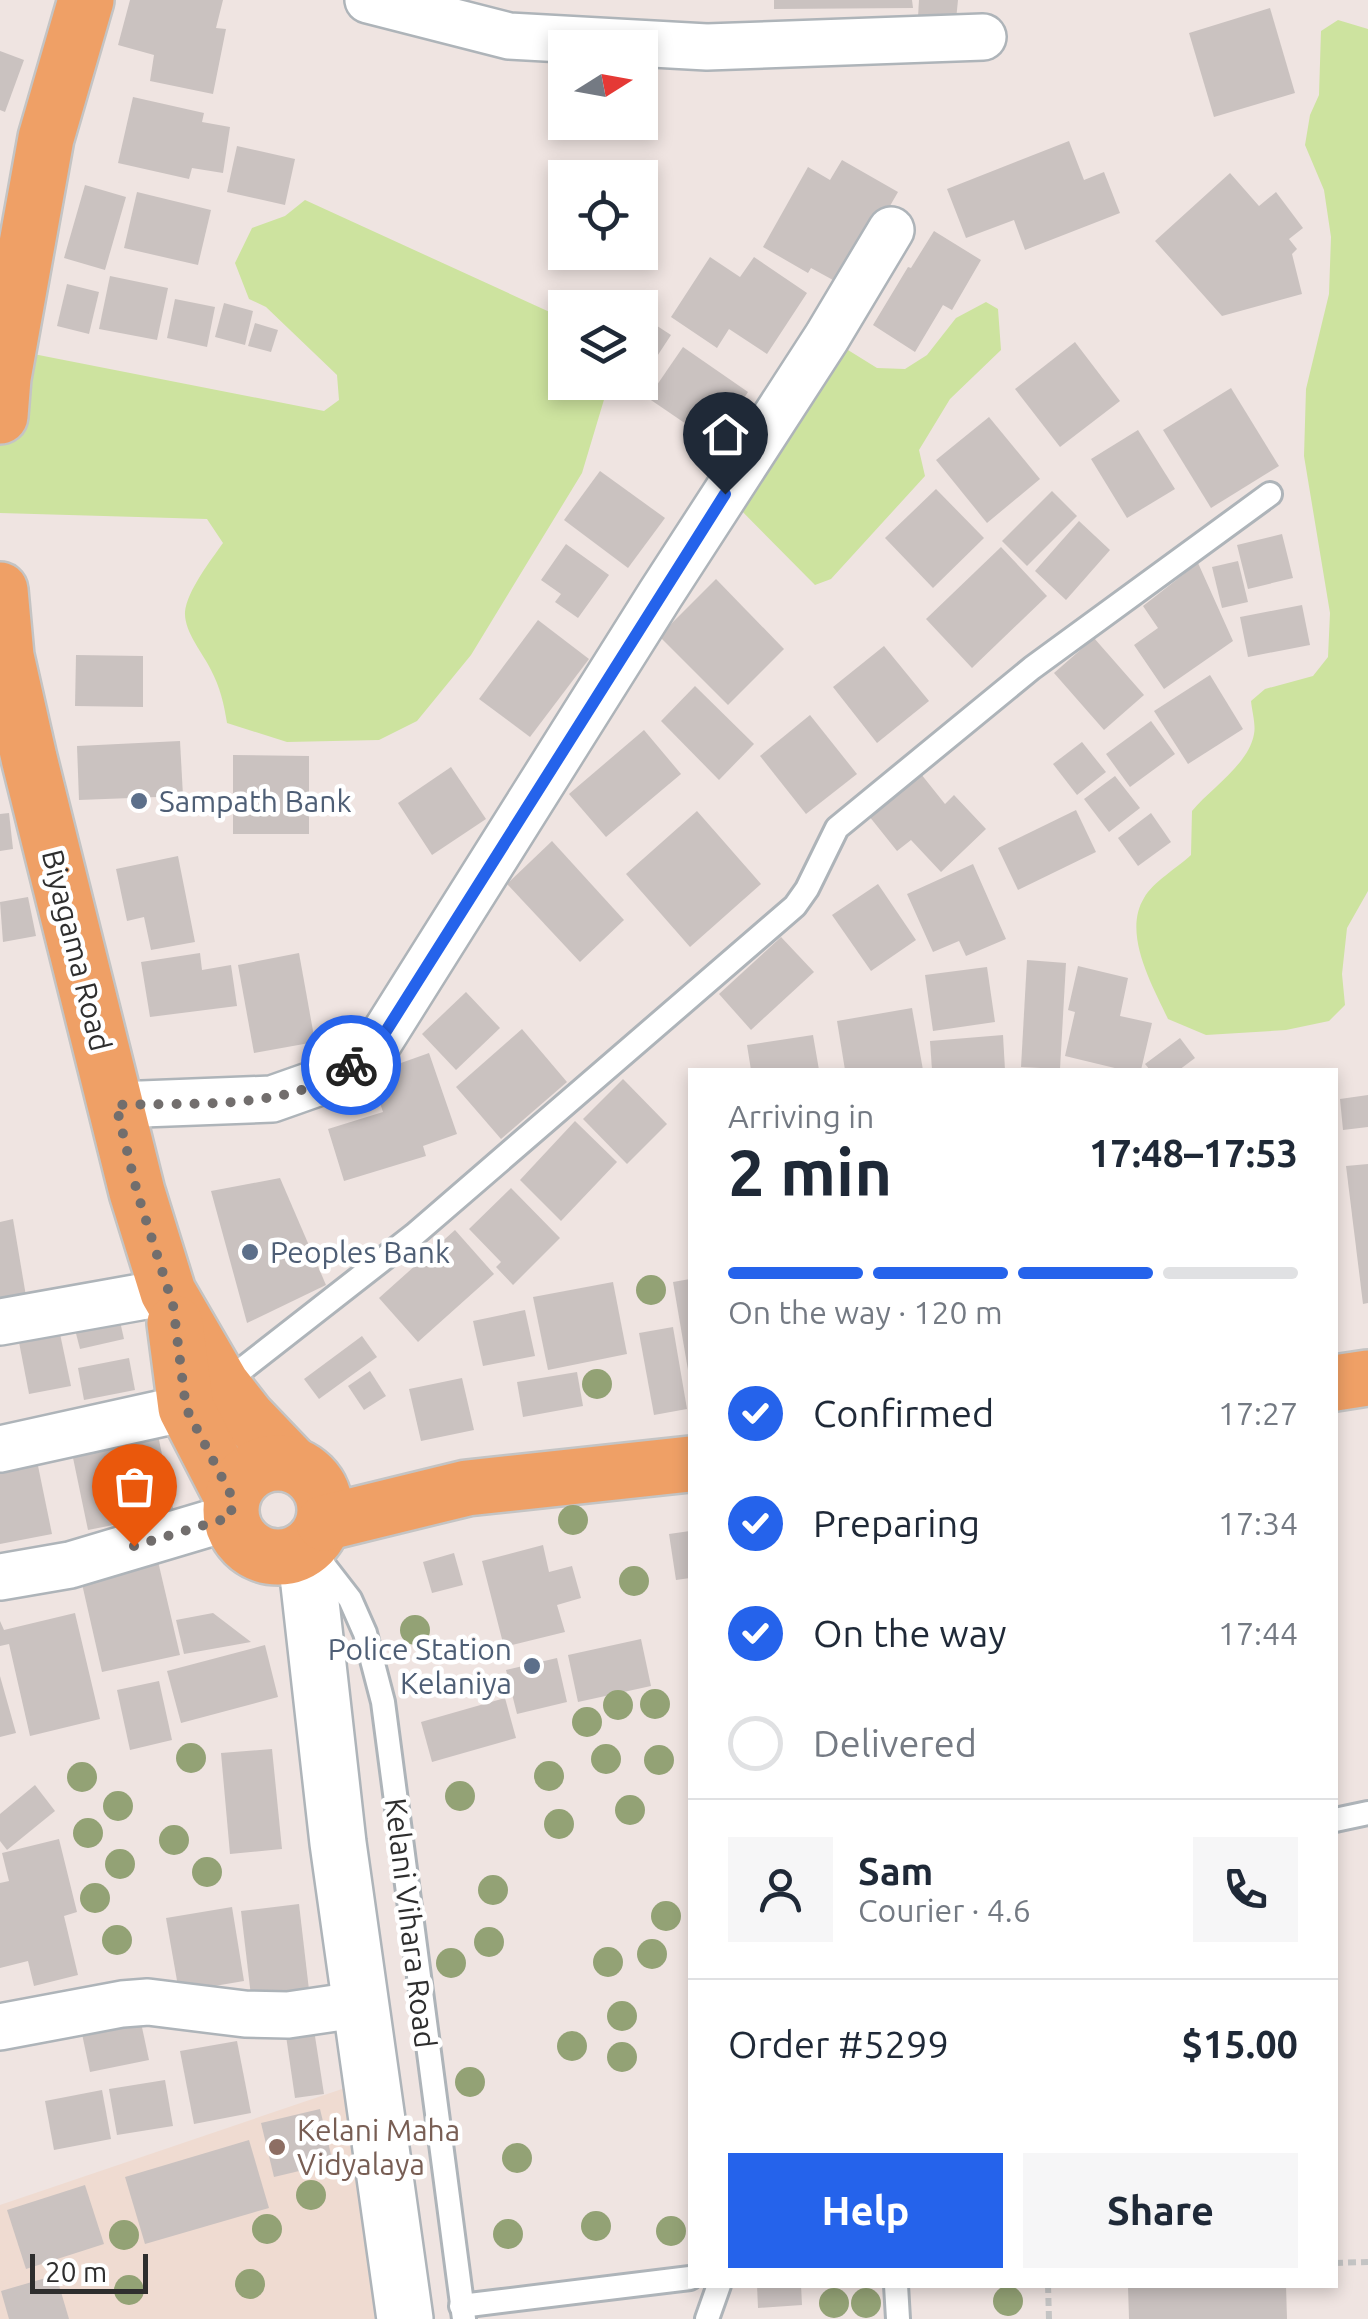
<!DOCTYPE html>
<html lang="en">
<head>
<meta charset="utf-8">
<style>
  :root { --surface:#fff; --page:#f6f6f7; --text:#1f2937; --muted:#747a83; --line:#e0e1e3; --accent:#2563eb }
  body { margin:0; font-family:Ubuntu,sans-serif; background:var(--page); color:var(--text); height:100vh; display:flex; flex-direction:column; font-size:38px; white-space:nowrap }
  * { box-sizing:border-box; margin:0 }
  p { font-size:32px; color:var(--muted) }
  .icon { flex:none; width:55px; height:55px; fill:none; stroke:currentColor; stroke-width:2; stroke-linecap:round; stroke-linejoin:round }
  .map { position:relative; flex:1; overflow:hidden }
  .side { position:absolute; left:688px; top:1068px; width:650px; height:1220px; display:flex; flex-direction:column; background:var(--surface); border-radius:0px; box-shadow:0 5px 15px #0003 }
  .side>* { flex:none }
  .needle { width:65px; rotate:79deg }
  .fabs { position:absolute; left:548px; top:30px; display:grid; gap:20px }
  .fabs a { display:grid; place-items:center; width:110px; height:110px; border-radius:0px; background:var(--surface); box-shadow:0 5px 15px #0003; font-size:50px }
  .scale { position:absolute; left:30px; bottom:25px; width:118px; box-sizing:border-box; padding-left:10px; border:5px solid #2e2e2e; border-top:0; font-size:28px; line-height:35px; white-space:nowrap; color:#2e2e2e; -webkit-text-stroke:8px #fff; paint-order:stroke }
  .pin { position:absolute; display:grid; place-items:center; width:85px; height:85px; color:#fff; margin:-102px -42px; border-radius:50% 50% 50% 0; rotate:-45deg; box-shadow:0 0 10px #0007 }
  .pin .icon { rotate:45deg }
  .courier { position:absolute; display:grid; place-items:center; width:100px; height:100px; margin:-50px; border:8px solid #2563eb; border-radius:50%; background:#fff; color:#222; box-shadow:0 2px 12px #0007 }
  .summary em { font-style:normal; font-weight:600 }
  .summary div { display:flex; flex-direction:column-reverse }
  .summary { display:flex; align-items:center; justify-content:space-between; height:170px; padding:0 40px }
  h1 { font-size:65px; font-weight:600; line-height:75px }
  .bar { display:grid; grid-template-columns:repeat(4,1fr); gap:15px 10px; align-content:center; height:120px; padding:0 40px }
  .bar i { height:12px; border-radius:8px; background:var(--line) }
  .bar .on { background:var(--accent) }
  .bar p { grid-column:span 4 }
  .line { display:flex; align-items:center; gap:25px; padding:0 40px; border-top:2px solid var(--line) }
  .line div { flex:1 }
  .round { display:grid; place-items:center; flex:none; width:105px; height:105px; border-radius:0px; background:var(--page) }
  ol { padding:0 40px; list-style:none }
  li { display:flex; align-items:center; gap:30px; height:110px }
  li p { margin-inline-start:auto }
  li .icon { padding:10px; border-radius:50%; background:var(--accent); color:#fff; stroke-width:4 }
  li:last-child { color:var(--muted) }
  li i { width:55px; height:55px; border:5px solid var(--line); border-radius:50% }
  .action { display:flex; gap:20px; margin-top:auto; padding:20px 40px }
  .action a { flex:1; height:115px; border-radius:0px; background:var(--accent); color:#fff; font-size:40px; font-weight:600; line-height:115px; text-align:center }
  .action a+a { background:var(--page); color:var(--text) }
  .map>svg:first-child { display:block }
</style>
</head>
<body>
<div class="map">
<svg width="1368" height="2319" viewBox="0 0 1368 2319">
  <rect width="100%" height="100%" fill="#efe4e1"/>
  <!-- education -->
  <polygon fill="#efdbd1" points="345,2088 405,2319 0,2319 0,2205"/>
  <!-- green -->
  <g fill="#cde39f">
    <path d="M1338,20l30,9v862l-21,37 -5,46 3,31 -16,16 -43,9 -80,5 -38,-16c-15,-33 -46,-85 -24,-121 9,-16 33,-30 47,-43l1,-44c19,-23 57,-47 62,-77 2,-9 -2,-23 -3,-33l14,-12 48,-13 15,-19 2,-44 -26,-157 2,-67 23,-95 2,-57 -7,-47 -19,-45 5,-30 9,-20 2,-64z"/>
    <path d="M305,200l260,119v63l44,1 -27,90 -111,182 -54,66 -38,19 -92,2 -60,-19c-3,-19 -7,-36 -16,-53 -8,-17 -27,-38 -26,-58 2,-21 26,-52 38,-69l-16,-24 -207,-6v-97l8,-67 316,62 15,-11 -2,-25 -71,-68 -17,-8 -14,-36 17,-35 33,-12z"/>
    <polygon points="986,302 998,309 1001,350 950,399 919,450 925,476 831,579 815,585 725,494 827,337 877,368 905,369 927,355 956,318"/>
  </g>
  <!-- building -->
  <g fill="#cac2c0">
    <polygon points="130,0 223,0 216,28 226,29 213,94 150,81 154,55 118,45"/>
    <polygon points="774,0 912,0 913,8 774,9"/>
    <polygon points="919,0 958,0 956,20 918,17"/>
    <polygon points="1270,8 1295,93 1214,117 1189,33"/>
    <polygon points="0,51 24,60 5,112 0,110"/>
    <polygon points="133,97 204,113 202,122 230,127 223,173 192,168 189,179 118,163"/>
    <polygon points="1069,141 1084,180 1104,172 1120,213 1025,250 1014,220 966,238 947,189"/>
    <polygon points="237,146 295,159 285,205 227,192"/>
    <polygon points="842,160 898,192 844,286 811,268 808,273 763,247 808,167 830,180"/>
    <polygon points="1230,173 1259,206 1276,192 1303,228 1289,239 1297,249 1292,254 1302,294 1222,316 1155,241"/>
    <polygon points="85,185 126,197 105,270 64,258"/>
    <polygon points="137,192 211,210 198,265 124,248"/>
    <polygon points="934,231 981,260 952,310 943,305 915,352 873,325 908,267 911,268"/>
    <polygon points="710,257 740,277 754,257 807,293 767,354 729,329 717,348 671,317"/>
    <polygon points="110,276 168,288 157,340 99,329"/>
    <polygon points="67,284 99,292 89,334 57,326"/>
    <polygon points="175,299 215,307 207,347 167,338"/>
    <polygon points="224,303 253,311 245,345 215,337"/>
    <polygon points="648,320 671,335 650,367 640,361 640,333"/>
    <polygon points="255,323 278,330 271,352 248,346"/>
    <polygon points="1075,342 1120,401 1060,447 1015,389"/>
    <polygon points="683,347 748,392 714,443 648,398"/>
    <polygon points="1231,388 1279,466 1211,508 1163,430"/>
    <polygon points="989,417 1040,479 987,523 936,460"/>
    <polygon points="1138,430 1175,489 1127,518 1091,459"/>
    <polygon points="600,471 665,518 628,568 564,520"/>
    <polygon points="936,489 984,538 933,588 885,538"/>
    <polygon points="1052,491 1077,516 1027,566 1002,541"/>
    <polygon points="1079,521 1110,550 1066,600 1035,571"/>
    <polygon points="1282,534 1293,578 1248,589 1237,545"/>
    <polygon points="566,544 609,575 578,618 555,602 561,594 541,580"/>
    <polygon points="1001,547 1047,596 972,668 926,619"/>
    <polygon points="1238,561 1248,602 1222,608 1212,567"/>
    <polygon points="1198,563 1233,641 1164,689 1134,645 1158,628 1143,606"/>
    <polygon points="716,579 784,649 728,705 659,636"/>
    <polygon points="1302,605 1310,645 1248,657 1240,617"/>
    <polygon points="538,620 589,659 530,737 479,699"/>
    <polygon points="1094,638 1144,695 1104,730 1054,673"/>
    <polygon points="884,646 929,701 877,743 833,687"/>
    <polygon points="76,655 143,656 143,707 75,706"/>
    <polygon points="1210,675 1243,729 1188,764 1154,711"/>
    <polygon points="695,686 754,744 719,780 661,721"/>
    <polygon points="810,715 857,774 806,814 760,756"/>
    <polygon points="1151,721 1175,754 1130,787 1106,754"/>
    <polygon points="644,730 681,774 606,837 569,794"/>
    <polygon points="180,741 183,796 79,800 77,746"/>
    <polygon points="1082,742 1106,772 1077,795 1053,764"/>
    <polygon points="233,755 309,756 309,834 233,834"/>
    <polygon points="451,767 486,819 432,855 398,803"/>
    <polygon points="921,774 945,804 954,795 986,829 941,872 911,840 897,851 869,816"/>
    <polygon points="1115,776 1140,808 1109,832 1084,799"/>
    <polygon points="1076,810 1096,852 1018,890 998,848"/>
    <polygon points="697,811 761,884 690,947 626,874"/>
    <polygon points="9,813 13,849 0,851 0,814"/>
    <polygon points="1151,813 1171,842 1138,866 1118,838"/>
    <polygon points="552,841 624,920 580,962 507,884"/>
    <polygon points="178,856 195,942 151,950 144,917 127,921 116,869"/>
    <polygon points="973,864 1006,939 966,956 959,941 933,952 907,894"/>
    <polygon points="878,884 916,940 871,971 832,915"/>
    <polygon points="28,897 36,936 3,942 0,902"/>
    <polygon points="781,937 814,972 751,1030 719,994"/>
    <polygon points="200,953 202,970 231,965 237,1006 150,1017 141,962"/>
    <polygon points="299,953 315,1042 254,1053 238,965"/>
    <polygon points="1027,960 1066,963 1060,1069 1021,1067"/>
    <polygon points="1078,966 1128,978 1120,1016 1152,1023 1141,1070 1123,1070 1065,1056 1075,1012 1068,1010"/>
    <polygon points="987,967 995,1022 933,1031 925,975"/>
    <polygon points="466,992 500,1028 456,1070 422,1034"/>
    <polygon points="912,1008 923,1070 845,1070 837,1021"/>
    <polygon points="522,1029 567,1082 501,1139 456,1087"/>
    <polygon points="813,1035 819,1070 751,1070 747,1045"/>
    <polygon points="1003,1035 1005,1070 932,1070 930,1041"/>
    <polygon points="1180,1038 1195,1058 1179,1070 1150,1070 1145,1064"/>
    <polygon points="429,1053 457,1134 423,1146 426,1156 344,1181 328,1129 383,1112 370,1074"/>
    <polygon points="623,1079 667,1124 627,1164 583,1119"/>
    <polygon points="1368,1095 1368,1127 1343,1130 1340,1099"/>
    <polygon points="575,1121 617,1162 561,1221 520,1180"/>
    <polygon points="1368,1164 1368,1303 1363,1304 1346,1166"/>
    <polygon points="280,1178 326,1285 247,1323 211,1191"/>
    <polygon points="511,1188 560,1238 513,1285 496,1267 501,1262 469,1229"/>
    <polygon points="13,1219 27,1302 0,1307 0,1222"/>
    <polygon points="455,1230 494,1274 418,1342 379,1298"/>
    <polygon points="690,1279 690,1370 688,1370 673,1282"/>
    <polygon points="613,1282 627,1354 548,1370 533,1297"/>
    <polygon points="117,1308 124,1339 80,1349 72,1318"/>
    <polygon points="525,1310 535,1356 483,1366 473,1321"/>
    <polygon points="673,1327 687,1409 654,1415 639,1333"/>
    <polygon points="59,1329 71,1386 29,1394 18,1337"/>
    <polygon points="362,1336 377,1357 319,1399 304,1379"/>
    <polygon points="129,1358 135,1390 84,1400 78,1368"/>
    <polygon points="370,1371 386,1396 364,1410 348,1386"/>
    <polygon points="577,1372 583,1406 523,1417 517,1382"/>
    <polygon points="462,1378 474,1430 421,1441 409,1389"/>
    <polygon points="158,1435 174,1513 88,1530 72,1453"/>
    <polygon points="36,1456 52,1534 0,1544 0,1464"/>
    <polygon points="690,1531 690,1578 676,1580 669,1534"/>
    <polygon points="543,1545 549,1572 572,1566 581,1598 557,1605 565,1632 504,1647 482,1561"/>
    <polygon points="454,1553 463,1585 432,1593 423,1562"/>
    <polygon points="157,1557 180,1655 102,1672 80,1575"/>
    <polygon points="75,1613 100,1719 30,1736 9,1644 0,1646 0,1621 4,1630"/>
    <polygon points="213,1613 251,1642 184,1654 176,1620"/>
    <polygon points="641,1639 651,1686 578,1702 568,1655"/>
    <polygon points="265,1645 278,1697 181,1723 167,1671"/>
    <polygon points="557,1658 567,1702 517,1714 506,1670"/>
    <polygon points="0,1676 16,1733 0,1737"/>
    <polygon points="159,1681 172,1740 130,1750 117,1690"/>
    <polygon points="505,1698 516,1738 432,1762 421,1722"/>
    <polygon points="272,1749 282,1849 230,1854 221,1753"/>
    <polygon points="35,1785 55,1811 7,1850 0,1841 0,1814"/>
    <polygon points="59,1839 77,1912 64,1916 78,1975 34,1986 28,1961 0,1968 0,1883 9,1881 2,1853"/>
    <polygon points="299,1904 309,1990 251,1996 241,1911"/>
    <polygon points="232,1907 244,1981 179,1992 166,1918"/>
    <polygon points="312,2017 324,2094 295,2098 284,2022"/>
    <polygon points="140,2018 149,2060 90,2072 81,2029"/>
    <polygon points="237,2041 251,2113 194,2124 180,2051"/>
    <polygon points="165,2080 173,2126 117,2135 109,2089"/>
    <polygon points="102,2090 111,2139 54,2150 45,2101"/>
    <polygon points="320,2109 333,2163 274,2177 261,2123"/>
    <polygon points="249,2140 269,2208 145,2244 125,2177"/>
    <polygon points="85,2185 104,2244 26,2269 7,2210"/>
    <polygon points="56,2275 69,2319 9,2319 1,2291"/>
    <polygon points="757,2285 801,2285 802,2305 758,2308"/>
    <polygon points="1286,2285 1287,2319 1129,2319 1128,2286"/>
  </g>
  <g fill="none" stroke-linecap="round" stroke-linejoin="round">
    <!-- lane casing -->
    <g stroke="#aeb4b9" stroke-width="28">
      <g id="lane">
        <polyline points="222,1385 414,1235 795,906 807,889 837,828 1032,668 1270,494"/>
        <polyline points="319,1559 350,1599 365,1633 383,1702 464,2319"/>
        <polyline points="1335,1820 1368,1813"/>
        <polyline points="896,2285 898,2319"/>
        <polyline points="461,2306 690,2278"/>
        <polyline points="707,2319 719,2285"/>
      </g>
    </g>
    <!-- street casing -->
    <g stroke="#aeb4b9" stroke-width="50">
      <g id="street">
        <polyline points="368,0 509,36 707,47 983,37"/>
        <polyline points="116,1105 272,1099 340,1075 376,1047 660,595 827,337 891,230"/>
        <polyline points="0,1322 168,1292"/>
        <polyline points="0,1449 186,1408"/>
        <polyline points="0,1577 70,1565 231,1517"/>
        <polyline points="0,2027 122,2004 148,2002 245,2014 288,2015 363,2004"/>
      </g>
    </g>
    <!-- secondary casing -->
    <g stroke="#aeb4b9" stroke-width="60">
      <polyline id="secondary" points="305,1549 338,1843 405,2319"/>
    </g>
    <!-- primary casing -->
    <g stroke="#c4c4c4" stroke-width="60">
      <g id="primary">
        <polyline points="0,416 3,378 46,138 86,0"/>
        <polyline points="0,590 6,656 29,758 137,1192 168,1292 222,1385 247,1417 291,1463"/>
        <polyline points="175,1323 186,1408 232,1497"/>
        <polyline points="1335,1383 1368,1378"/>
        <circle cx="278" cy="1510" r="47"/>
        <polyline points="324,1523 467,1488 690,1464"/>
      </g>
    </g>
    <!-- path -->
    <g stroke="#c4c4c4" stroke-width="6" stroke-dasharray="8 5" stroke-linecap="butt">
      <polyline points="1335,2263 1368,2262"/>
      <polyline points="1048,2285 1049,2319"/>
    </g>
    <!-- lane -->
    <use href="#lane" stroke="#fff" stroke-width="22"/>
    <!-- street -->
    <use href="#street" stroke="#fff" stroke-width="45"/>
    <!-- secondary -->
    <use href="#secondary" stroke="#fff" stroke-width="55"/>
    <!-- primary -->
    <use href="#primary" stroke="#efa066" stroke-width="55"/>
  </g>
  <!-- trees -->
  <g fill="#93a275">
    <circle cx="651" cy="1290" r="15"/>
    <circle cx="597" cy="1384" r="15"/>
    <circle cx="573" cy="1520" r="15"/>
    <circle cx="634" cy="1581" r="15"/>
    <circle cx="415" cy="1630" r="15"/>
    <circle cx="655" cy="1704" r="15"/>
    <circle cx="618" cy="1705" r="15"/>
    <circle cx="587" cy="1722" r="15"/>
    <circle cx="191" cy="1758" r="15"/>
    <circle cx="606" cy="1759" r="15"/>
    <circle cx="659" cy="1760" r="15"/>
    <circle cx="549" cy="1776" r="15"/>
    <circle cx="82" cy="1777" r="15"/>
    <circle cx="460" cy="1796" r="15"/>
    <circle cx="118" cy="1806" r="15"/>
    <circle cx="630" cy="1810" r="15"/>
    <circle cx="559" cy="1824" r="15"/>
    <circle cx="88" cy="1833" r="15"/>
    <circle cx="174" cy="1840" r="15"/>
    <circle cx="120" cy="1864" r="15"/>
    <circle cx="207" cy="1872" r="15"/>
    <circle cx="493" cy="1890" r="15"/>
    <circle cx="95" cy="1898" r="15"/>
    <circle cx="666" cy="1916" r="15"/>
    <circle cx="117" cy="1940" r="15"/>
    <circle cx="489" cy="1942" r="15"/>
    <circle cx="652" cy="1954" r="15"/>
    <circle cx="608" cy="1962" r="15"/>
    <circle cx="451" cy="1963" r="15"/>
    <circle cx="622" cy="2016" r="15"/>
    <circle cx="572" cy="2046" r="15"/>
    <circle cx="622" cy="2057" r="15"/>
    <circle cx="470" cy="2082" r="15"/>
    <circle cx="517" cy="2158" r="15"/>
    <circle cx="311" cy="2195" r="15"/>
    <circle cx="596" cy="2226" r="15"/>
    <circle cx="267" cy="2229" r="15"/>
    <circle cx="671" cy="2231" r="15"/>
    <circle cx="508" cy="2234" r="15"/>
    <circle cx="124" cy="2235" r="15"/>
    <circle cx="250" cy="2284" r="15"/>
    <circle cx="129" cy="2290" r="15"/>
    <circle cx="1008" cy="2301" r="15"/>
    <circle cx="834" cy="2303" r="15"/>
    <circle cx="866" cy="2303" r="15"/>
  </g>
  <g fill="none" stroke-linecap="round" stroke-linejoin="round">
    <!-- done -->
    <path stroke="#726e6d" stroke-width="10" stroke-dasharray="0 18" d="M134,1546l97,-29 1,-20 -46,-89 -13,-103 -36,-113 -21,-87c72,-3 176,7 235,-40"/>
    <!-- route -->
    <polyline stroke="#2563eb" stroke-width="12" points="351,1065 376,1047 725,494"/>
  </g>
  <!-- markers -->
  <g fill="#5c6f8a" stroke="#fff" stroke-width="4">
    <circle cx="139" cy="801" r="10"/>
    <circle cx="250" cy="1252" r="10"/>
    <circle cx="532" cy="1666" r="10"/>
  </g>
  <circle fill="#8d6e63" stroke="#fff" stroke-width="4" cx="277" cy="2147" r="10"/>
  <g text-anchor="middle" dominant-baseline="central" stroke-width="9" stroke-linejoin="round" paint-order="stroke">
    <!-- service labels -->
    <g font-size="30" fill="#4e5e75" stroke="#fff" text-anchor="start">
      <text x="159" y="801">Sampath Bank</text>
      <text x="270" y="1252">Peoples Bank</text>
      <text x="512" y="1649" text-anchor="end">Police Station<tspan x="512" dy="34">Kelaniya</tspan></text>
    </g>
    <!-- street labels -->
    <g font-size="30" fill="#2e2e2e" stroke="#fff">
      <text transform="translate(77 950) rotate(76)">Biyagama Road</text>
      <text transform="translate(411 1923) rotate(83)">Kelani Vihara Road</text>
    </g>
    <!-- education labels -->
    <g font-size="30" fill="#785e54" stroke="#fff" text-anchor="start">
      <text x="297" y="2130">Kelani Maha<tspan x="297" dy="34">Vidyalaya</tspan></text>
    </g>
  </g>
</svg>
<div class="fabs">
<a><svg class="needle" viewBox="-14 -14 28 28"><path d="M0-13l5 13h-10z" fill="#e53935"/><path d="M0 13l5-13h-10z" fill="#747a83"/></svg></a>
<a><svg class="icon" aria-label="locate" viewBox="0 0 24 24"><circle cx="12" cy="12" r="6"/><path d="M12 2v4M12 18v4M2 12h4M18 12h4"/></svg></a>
<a><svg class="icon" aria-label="layers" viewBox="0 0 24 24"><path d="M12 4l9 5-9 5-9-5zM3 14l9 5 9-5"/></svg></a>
</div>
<div class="scale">20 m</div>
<div class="pin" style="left:134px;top:1546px;background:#ea580c"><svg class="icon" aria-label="bag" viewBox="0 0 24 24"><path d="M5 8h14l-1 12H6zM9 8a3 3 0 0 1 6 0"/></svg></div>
<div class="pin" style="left:725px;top:494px;background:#1f2937"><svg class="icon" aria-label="home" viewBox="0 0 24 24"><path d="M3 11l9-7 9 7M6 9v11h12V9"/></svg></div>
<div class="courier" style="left:351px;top:1065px"><svg class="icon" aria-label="bike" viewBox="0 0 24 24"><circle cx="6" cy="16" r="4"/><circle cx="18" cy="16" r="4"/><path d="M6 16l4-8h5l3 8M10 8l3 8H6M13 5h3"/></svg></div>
<section class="side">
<div class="summary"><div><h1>2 min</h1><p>Arriving in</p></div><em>17:48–17:53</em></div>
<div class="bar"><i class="on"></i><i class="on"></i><i class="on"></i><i></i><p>On the way · 120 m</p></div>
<ol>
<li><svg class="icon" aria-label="check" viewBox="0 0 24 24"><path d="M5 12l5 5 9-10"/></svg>Confirmed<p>17:27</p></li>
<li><svg class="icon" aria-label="check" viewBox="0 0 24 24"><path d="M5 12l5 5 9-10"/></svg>Preparing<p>17:34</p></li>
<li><svg class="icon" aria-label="check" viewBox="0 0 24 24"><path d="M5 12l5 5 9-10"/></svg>On the way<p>17:44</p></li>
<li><i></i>Delivered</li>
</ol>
<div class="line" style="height:180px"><a class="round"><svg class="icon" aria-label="person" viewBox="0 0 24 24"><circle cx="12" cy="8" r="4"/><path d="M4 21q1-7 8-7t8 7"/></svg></a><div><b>Sam</b><p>Courier · 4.6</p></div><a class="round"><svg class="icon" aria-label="phone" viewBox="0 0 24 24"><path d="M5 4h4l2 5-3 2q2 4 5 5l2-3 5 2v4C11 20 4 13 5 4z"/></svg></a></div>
<div class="line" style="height:130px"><div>Order #5299</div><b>$15.00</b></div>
<div class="action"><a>Help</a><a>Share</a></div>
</section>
</div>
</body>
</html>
